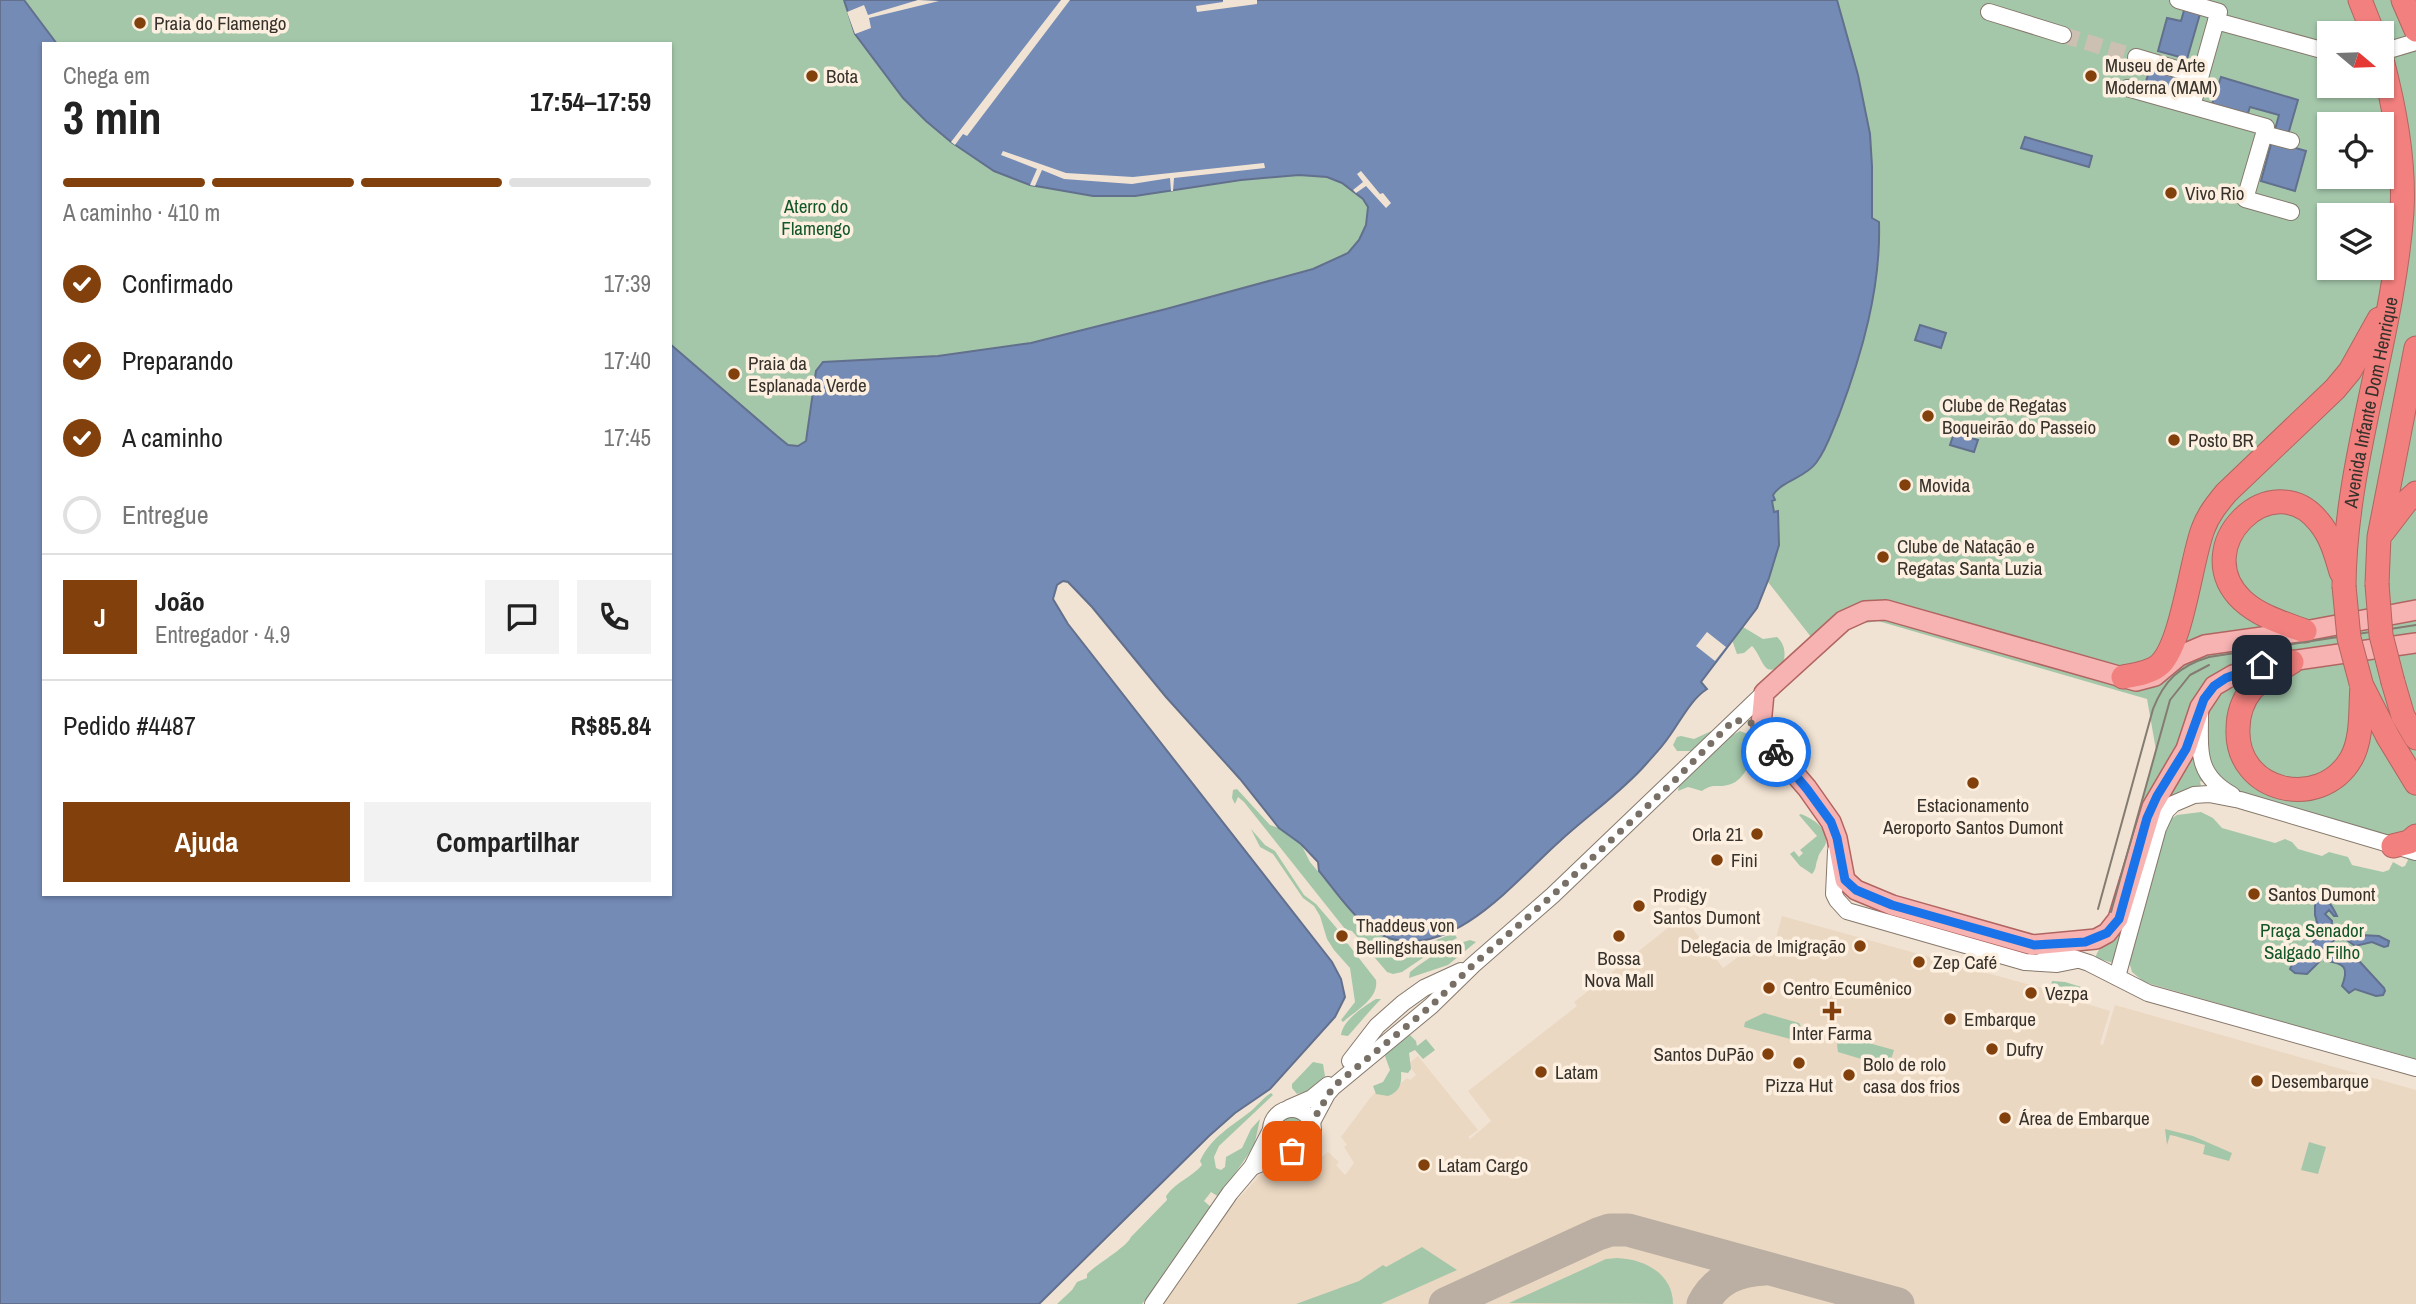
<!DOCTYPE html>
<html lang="pt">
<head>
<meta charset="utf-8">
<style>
  :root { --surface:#fff; --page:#f2f2f2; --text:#222; --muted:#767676; --line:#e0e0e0; --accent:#82410c }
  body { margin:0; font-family:"Archivo Narrow",sans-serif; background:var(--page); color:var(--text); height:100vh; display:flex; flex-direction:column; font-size:26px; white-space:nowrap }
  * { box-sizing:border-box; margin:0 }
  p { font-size:23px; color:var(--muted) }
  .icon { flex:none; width:38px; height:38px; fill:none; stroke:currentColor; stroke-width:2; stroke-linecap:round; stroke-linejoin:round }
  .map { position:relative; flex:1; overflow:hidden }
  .panel { position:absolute; left:42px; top:42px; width:630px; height:854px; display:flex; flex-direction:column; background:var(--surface); border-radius:0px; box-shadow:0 2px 5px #0004 }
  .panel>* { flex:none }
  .needle { width:46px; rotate:109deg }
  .tools { position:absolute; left:2317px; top:21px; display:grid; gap:14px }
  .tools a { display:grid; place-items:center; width:77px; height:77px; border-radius:0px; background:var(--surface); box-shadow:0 2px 5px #0004; font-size:35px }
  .pin { position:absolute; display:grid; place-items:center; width:60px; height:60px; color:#fff; margin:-30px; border-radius:14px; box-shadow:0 4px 10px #0006 }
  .courier { position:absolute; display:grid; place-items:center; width:70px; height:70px; margin:-35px; border:5px solid #1a73e8; border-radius:50%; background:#fff; color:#222; box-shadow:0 2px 9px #0007 }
  .head em { font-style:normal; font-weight:800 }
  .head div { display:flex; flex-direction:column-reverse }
  .head { display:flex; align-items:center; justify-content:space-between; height:119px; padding:0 21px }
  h1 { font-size:46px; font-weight:800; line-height:52px }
  .bar { display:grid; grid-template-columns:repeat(4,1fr); gap:10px 7px; align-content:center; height:84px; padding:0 21px }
  .bar i { height:9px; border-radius:5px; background:var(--line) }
  .bar .active { background:var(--accent) }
  .bar p { grid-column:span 4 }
  .line { display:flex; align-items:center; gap:18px; padding:0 21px; border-top:2px solid var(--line) }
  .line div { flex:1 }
  .round { display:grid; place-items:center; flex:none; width:74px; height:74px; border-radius:0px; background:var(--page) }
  ol { padding:0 21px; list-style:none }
  li { display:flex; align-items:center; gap:21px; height:77px }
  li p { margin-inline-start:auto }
  li .icon { padding:7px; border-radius:50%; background:var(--accent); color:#fff; stroke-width:4 }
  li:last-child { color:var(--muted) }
  li i { width:38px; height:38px; border:4px solid var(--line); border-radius:50% }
  .action { display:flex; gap:14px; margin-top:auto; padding:14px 21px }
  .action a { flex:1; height:80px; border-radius:0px; background:var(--accent); color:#fff; font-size:28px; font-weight:800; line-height:80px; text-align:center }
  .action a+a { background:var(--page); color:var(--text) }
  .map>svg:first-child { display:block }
</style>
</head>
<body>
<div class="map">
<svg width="2416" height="1304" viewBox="0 0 2416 1304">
  <rect width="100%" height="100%" fill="#f1e3d3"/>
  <!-- built -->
  <polygon fill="#ebd8c2" points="1683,916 1723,968 1758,942 1766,955 1771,956 1782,916 2074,997 2077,1000 2078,998 2084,1000 2084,1003 2110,1011 2100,1044 2103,1045 2115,1005 2416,1090 2416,1304 1161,1304 1208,1235 1237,1200 1265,1170 1287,1161 1300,1160 1310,1155 1323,1156 1328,1152 1339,1162 1336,1165 1345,1175 1354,1163 1344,1147 1347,1145 1341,1137 1370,1098 1386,1081 1393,1090 1407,1078 1410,1080 1416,1075 1408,1064 1418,1056 1478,1130 1468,1137 1470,1139 1491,1121 1468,1091 1577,1006 1574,1002"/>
  <!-- green -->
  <g fill="#a4c7aa" fill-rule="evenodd">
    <polygon points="24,0 844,0 855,34 903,98 926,121 951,142 994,171 1030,185 1093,196 1135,196 1241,180 1299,175 1327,177 1342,183 1363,199 1368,207 1366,225 1359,240 1348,253 1313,269 1166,309 1031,343 938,356 808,430 805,441 799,446 788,445 670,344 670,44 57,44"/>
    <path d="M1837,0h579v1059l-107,-30c-17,13 -22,0 -34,-6 -4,-1 -7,-2 -10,-4 -3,-2 -6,-6 -10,-5 -4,0 -7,3 -11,3l-14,-7 -3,-4 -83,-24 -12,-10 -4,-14 34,-126 4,-10 11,-7 24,-3 12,6 9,10 53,15 10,-4 7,3 6,7 24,7 7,-4 19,5 4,8 31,7 6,-2 4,-8 9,5 3,-1 3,-6 -4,-5v-6l3,-3 -207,-65 1,5 -32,13 -11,13 -44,151 -19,-5c5,-15 19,-22 28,-35l29,-106 6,-15 19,-28 -11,-5c-30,38 -40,100 -52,146h-3l45,-165 -9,-51 -269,-78 -31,5 -36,11 -43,-55c7,-24 14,-45 10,-70h-4l-2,-11 3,-1 -2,-5c10,-15 32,-17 43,-31 11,-14 16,-32 22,-49 24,-61 43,-126 41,-193l-7,-4v-52l-2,-32 -12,-59zM2329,33h53v53h-53zM2329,124h53v53h-53zM2329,215h53v53h-53z"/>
    <path d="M1743,627l20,12 14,-2c8,7 9,17 6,27 -20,16 -19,-5 -31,-18l-8,7 -7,1 -5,-14z"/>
    <path d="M1718,728l11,9 11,-6 18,7 1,3c-7,16 -13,40 -31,44 -12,3 -14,-2 -26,6l-14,-4 -10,4 1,-5 12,-16 2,-19h-16l-4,-6 4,-8 4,-1 13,3z"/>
    <polygon points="1237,789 1270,825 1279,828 1301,844 1310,862 1355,915 1392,939 1423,940 1418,947 1454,933 1457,938 1436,949 1402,972 1393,974 1387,972 1352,931 1345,929 1244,802 1238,797 1235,804 1232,798 1233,790"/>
    <path d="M1801,814c12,5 27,14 25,28 -1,6 -7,10 -8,16 -3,7 -1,10 -6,16l-12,-8 -10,-12 4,-3 5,6 4,-4 -3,-3 17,-14 -18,-21z"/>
    <path d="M1251,829l14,16 10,6 29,44 12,9 24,28 1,9 7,3 28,36c3,19 -21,31 -33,42l-2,-2 14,-18 -5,-34 -16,-18 -7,-11 -7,-23 -6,-10 -11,-8 -30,-44 -13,-7z"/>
    <path d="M1470,940l6,2 -28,23 -39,13 1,-6c17,-14 38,-26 60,-32z"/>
    <polygon points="2052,981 2065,982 2088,989 2084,1000 2078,998 2076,1001 2073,1000 2073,997 2050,991"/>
    <path d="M1376,999h5c-12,12 -22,25 -33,37l-7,-1c2,-15 22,-28 35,-36z"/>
    <polygon points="1764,1013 1799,1023 1802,1028 1798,1041 1744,1027 1745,1022"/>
    <path d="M1409,1034l7,7 1,5 9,-7 9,11 -12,9 -8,-9 -6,3 2,16 -3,4 -7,-1c1,11 -1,20 -13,24l-12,-2 -3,-8 10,-4 7,-12 -5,-14 2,-5z"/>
    <polygon points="1840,1035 1894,1050 1891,1060 1885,1066 1838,1052 1837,1045"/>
    <polygon points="1313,1062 1323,1064 1325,1076 1307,1091 1297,1094 1292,1088 1292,1084"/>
    <path d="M1271,1093l2,2 -54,51 -5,11 2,11 5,2 4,-3 1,-10 16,-9 9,-19 9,-10 -6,27 -35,51 -8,-5 -7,9 8,7 -49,71 -21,25h-85l15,-14 5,-8 10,-4v-4c11,-11 40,-27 44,-37l36,-37 -1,-4c11,-15 26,-19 36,-31l-2,-4c11,-24 32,-35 51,-50 7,-6 12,-13 20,-18z"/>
    <circle cx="1292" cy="1128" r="11"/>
    <polygon points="2165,1129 2193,1136 2232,1153 2229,1161 2203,1154 2205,1145 2175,1136 2170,1135 2167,1145"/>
    <polygon points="2309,1142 2326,1147 2318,1174 2301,1170"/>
    <polygon points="1422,1247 1457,1270 1381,1304 1296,1304 1359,1281 1383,1265 1386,1267"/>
    <path d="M1617,1258c28,1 56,16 56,46l-164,-1 97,-44z"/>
  </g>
  <!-- water -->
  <g fill="#748bb6" stroke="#62708d" stroke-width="2">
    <path d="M0,0h24l33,44h-13v850h626v-550l107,92 11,9 10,1 8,-5 10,-70 7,-9 115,-6 93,-13 135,-34 147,-40 35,-16 11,-13 7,-15 2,-18 -5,-8 -21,-16 -15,-6 -28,-2 -58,5 -106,16h-42l-63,-11 -36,-14 -43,-29 -25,-21 -23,-23 -48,-64 -11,-34h993l21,75 12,59 2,32v52l7,4c2,66 -17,132 -40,193 -7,16 -12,34 -23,48 -11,15 -33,17 -43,32l2,5 -3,1 2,11 4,-1 1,34 -10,33 -12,30 -56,74 6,7c-17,11 -27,33 -39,49 -6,9 -14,17 -21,25 -25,29 -59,52 -87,78 -42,37 -103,115 -168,98 -32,-9 -53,-44 -73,-68l-1,-9 -17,-18 -22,-16 -39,-49 -74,-82 -74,-90 -24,-25 -5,-1 -6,4 -4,14 15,25 264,338 9,17 4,18 -10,20 -65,72 -35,24 -26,23 -170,168h-1039z"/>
    <polygon points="2187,0 2204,0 2187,59 2158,51 2167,18 2181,21"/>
    <polygon points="2150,68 2180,77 2174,97 2144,88"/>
    <polygon points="2221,77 2298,100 2285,145 2306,151 2295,191 2261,181 2279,115 2250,107 2247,116 2211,107"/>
    <polygon points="2025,137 2092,156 2089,167 2021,148"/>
    <polygon points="1920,325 1946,333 1941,348 1915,340"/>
    <polygon points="1954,433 1978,440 1974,452 1950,445"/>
    <path d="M2315,896c13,2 17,9 22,20h-3l-5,-6 -4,4 7,7 -1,12 6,1 9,-6 15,7 18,1 10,5 -1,5 -4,1 -12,-5 -17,4 -15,-11 -10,9 4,4 14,1 3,11 9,2 24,26 1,3 -2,4 -7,1 -21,-7 -6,4 -7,-7c7,-18 3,-23 -16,-25l10,-6 -3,-3 -6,3 -2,-8 -6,4 4,2 -2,7 -14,14 -12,-1 -5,-4 6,-13 3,-2 4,4 7,-4 -1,-7 7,-9 -4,-3 2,-11 3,-2 -2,-7z"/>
  </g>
  <!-- pier -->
  <g fill="#f1e3d3">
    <polygon points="918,0 939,1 869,18 871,28 855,34 847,12 864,5 868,15"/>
    <polygon points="1061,0 1070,0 967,136 963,134 955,145 951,142"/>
    <polygon points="1223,0 1257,0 1257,4 1197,12 1196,6 1223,2"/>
    <polygon points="1003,151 1066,173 1133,177 1264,163 1265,168 1174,178 1173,191 1171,191 1170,178 1132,184 1064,179 1042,170 1035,186 1030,185 1037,169 1001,155"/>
    <polygon points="1361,171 1380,194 1383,193 1391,203 1386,208 1366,186 1356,193 1353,190 1363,182 1357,174"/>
    <polygon points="1707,632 1726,647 1715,661 1696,646"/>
  </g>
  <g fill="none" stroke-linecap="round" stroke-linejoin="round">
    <!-- taxiway -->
    <g stroke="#baafa2" stroke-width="33">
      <polyline points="1445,1304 1598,1234 1610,1230 1628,1230 1898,1304"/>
      <path d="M1703,1304c13,-25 35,-34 62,-35"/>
    </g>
    <!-- minor-tunnel -->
    <polyline stroke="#ccc0b2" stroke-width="16" stroke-dasharray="16 8" stroke-linecap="butt" points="2063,35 2136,57"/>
    <!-- minor casing -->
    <g stroke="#86796c" stroke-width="18">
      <g id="minor">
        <polyline points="2178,0 2219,12 2216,21"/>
        <polyline points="1989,12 2063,35"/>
        <polyline points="2382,52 2416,42"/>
        <polyline points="2136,57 2200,76"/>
        <polyline points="2127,88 2266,127 2245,199 2291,212"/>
        <polyline points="2192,106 2216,21 2329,52"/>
        <polyline points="2264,134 2291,141"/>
        <path d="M2200,715c0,37 -4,60 32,80"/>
        <polyline points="1836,851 1834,894 1837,900 1847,911 2025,962 2057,964 2077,960"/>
        <polyline points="2040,947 2089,963 2148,993 2416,1068"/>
        <polyline points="2117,977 2158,828 2166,811 2173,804 2194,795 2209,794 2240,800 2416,852"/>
        <polyline points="1350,1061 1377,1026 1403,1003 1424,988 1461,971"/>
        <polyline points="1289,1108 1312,1098 1328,1085"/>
        <circle cx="1292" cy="1130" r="21"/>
        <polyline points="1312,1122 1327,1094 1333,1087 1431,1006 1473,965 1553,895 1764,693"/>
        <polyline points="1252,1167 1292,1151"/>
        <polyline points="1153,1304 1230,1193 1252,1167 1271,1130"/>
      </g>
    </g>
    <!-- major casing -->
    <g stroke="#b16561" stroke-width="22">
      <polyline id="major" points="2416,610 2305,631 2205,645 2179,656 2155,676 2136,681 1886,610 1865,611 1843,621 1764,693 1761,725 1776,752 1807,788 1831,822 1837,838 1845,880 1856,890 1892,905 2033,945 2096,939 2107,933 2118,919 2152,807 2186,749 2200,707 2214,686 2233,675 2262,665 2416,643"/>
    </g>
    <!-- highway casing -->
    <g stroke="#b16561" stroke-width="25">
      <g id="highway">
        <polyline points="2360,0 2373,33"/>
        <polyline points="2403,0 2416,30"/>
        <polyline points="2383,532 2406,502 2416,493"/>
        <polyline points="2377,584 2379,537 2416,348"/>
        <path id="s1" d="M2344,586c1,-124 49,-249 58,-374 3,-51 -7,-103 -20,-152"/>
        <path d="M2305,631c-22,-8 -46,-15 -63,-31 -55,-53 30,-137 77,-78 12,14 17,33 22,50"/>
        <path d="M2292,662c-13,8 -29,16 -40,27 -9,11 -14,25 -14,40 -3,63 82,83 113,30 12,-21 9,-50 11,-73"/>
        <path d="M2123,677c11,-2 26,-4 35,-11 24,-18 33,-106 45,-137 5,-14 14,-25 23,-36l109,-104 15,-18 29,-52"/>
        <polyline points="2393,682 2403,716 2416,738"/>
        <polyline points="2363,688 2388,737 2416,783"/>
        <polyline points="2393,846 2409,842 2416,836"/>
      </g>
    </g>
    <!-- minor -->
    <use href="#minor" stroke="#fff" stroke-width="16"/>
    <!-- major -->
    <use href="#major" stroke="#f7b3b2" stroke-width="19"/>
    <!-- highway -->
    <use href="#highway" stroke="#f2807e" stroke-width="23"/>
    <!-- tram -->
    <g stroke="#847b71" stroke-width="2">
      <path d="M2098,909l55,-200c11,-28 26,-43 56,-52l207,-32"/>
      <polyline points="2111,912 2170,700 2190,675 2209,665"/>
    </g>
    <!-- highway-bridge casing -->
    <g stroke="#b16561" stroke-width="25" stroke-linecap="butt">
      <g id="highway-bridge">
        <polyline points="2377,584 2381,635 2393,682"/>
        <polyline points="2344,586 2349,638 2361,683"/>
      </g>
    </g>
    <!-- highway-bridge -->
    <use href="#highway-bridge" stroke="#f2807e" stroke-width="23"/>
  </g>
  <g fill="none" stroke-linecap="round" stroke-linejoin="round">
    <!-- done -->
    <polyline stroke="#787066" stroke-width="7" stroke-dasharray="0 12.6" points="1292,1151 1300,1149 1311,1139 1313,1133 1312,1122 1333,1087 1431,1006 1473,965 1553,895 1675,780 1734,720 1762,725 1776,752"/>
    <!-- route -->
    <polyline stroke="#1a73e8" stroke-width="9" points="1776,752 1807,789 1831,822 1837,838 1845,880 1856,890 1892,905 2034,945 2085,942 2107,933 2119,919 2147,818 2157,796 2186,749 2204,699 2214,686 2226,678 2262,665"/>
  </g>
  <!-- markers -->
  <g fill="#82410c" stroke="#fef0e0" stroke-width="2.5">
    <circle cx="140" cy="23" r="7"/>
    <circle cx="812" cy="76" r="7"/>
    <circle cx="2091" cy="76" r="7"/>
    <circle cx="2171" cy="193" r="7"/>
    <circle cx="734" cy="374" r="7"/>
    <circle cx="1928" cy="416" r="7"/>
    <circle cx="2174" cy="440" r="7"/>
    <circle cx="1905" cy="485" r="7"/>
    <circle cx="1883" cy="557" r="7"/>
    <circle cx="1973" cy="783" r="7"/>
    <circle cx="1757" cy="834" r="7"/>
    <circle cx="1717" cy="860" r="7"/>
    <circle cx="2254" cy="894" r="7"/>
    <circle cx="1639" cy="906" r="7"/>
    <circle cx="1342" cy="936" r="7"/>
    <circle cx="1619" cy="936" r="7"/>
    <circle cx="1860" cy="946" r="7"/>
    <circle cx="1919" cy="962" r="7"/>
    <circle cx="1769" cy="988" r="7"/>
    <circle cx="2031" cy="993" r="7"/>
    <path d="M1828.5 1000.5h7v7h7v7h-7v7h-7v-7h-7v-7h7z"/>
    <circle cx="1950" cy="1019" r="7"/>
    <circle cx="1992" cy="1049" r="7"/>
    <circle cx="1768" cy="1054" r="7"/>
    <circle cx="1799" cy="1063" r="7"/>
    <circle cx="1541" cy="1072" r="7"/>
    <circle cx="1849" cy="1075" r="7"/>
    <circle cx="2257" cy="1081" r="7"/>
    <circle cx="2005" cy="1118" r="7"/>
    <circle cx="1424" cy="1165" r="7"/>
  </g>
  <g text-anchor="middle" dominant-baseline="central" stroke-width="7" stroke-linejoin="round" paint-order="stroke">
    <!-- poi labels -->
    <g font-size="19" fill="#37322c" stroke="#fef0e0" text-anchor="start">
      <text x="154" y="23">Praia do Flamengo</text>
      <text x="2105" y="65">Museu de Arte<tspan x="2105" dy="22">Moderna (MAM)</tspan></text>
      <text x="826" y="76">Bota</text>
      <text x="2185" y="193">Vivo Rio</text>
      <text x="748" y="363">Praia da<tspan x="748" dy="22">Esplanada Verde</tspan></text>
      <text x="1942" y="405">Clube de Regatas<tspan x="1942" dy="22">Boqueirão do Passeio</tspan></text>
      <text x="2188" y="440">Posto BR</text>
      <text x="1919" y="485">Movida</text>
      <text x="1897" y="546">Clube de Natação e<tspan x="1897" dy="22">Regatas Santa Luzia</tspan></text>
      <text x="1973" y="805" text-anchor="middle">Estacionamento<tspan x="1973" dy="22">Aeroporto Santos Dumont</tspan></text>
      <text x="1743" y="834" text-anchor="end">Orla 21</text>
      <text x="1731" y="860">Fini</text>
      <text x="2268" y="894">Santos Dumont</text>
      <text x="1653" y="895">Prodigy<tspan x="1653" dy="22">Santos Dumont</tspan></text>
      <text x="1356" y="925">Thaddeus von<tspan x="1356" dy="22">Bellingshausen</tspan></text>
      <text x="1846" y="946" text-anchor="end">Delegacia de Imigração</text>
      <text x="1619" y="958" text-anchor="middle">Bossa<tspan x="1619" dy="22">Nova Mall</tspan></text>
      <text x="1933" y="962">Zep Café</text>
      <text x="1783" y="988">Centro Ecumênico</text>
      <text x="2045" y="993">Vezpa</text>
      <text x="1964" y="1019">Embarque</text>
      <text x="1832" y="1033" text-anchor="middle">Inter Farma</text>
      <text x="2006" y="1049">Dufry</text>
      <text x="1754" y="1054" text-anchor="end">Santos DuPão</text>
      <text x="1863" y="1064">Bolo de rolo<tspan x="1863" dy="22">casa dos frios</tspan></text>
      <text x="1555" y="1072">Latam</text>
      <text x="2271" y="1081">Desembarque</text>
      <text x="1799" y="1085" text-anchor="middle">Pizza Hut</text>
      <text x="2019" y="1118">Área de Embarque</text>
      <text x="1438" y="1165">Latam Cargo</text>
    </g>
    <!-- park labels -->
    <g font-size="19" fill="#12572a" stroke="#fef0e0">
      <text x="816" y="206">Aterro do<tspan x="816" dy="22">Flamengo</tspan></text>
      <text x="2312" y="930">Praça Senador<tspan x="2312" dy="22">Salgado Filho</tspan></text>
    </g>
    <!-- street labels -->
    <g font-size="19" fill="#37322c" stroke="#fef0e0">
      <text stroke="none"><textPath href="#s1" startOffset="186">Avenida Infante Dom Henrique</textPath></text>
    </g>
  </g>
</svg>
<div class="tools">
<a><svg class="needle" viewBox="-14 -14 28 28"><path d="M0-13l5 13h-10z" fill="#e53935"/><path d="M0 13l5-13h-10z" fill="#767676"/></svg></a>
<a><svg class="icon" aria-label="locate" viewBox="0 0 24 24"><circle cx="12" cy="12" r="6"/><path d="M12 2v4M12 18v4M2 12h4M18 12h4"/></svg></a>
<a><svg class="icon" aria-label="layers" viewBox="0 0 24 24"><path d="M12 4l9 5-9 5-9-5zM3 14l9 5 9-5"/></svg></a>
</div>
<div class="pin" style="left:1292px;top:1151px;background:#ea580c"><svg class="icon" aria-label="bag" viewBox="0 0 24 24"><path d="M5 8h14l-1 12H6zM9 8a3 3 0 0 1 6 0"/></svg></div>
<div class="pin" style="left:2262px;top:665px;background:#1f2937"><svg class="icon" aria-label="home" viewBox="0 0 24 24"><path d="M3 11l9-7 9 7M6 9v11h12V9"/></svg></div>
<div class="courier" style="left:1776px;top:752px"><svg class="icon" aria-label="bike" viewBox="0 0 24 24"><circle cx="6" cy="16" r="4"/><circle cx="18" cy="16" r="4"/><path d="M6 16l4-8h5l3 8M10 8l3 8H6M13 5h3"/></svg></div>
<section class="panel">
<div class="head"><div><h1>3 min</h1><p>Chega em</p></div><em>17:54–17:59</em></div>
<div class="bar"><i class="active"></i><i class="active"></i><i class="active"></i><i></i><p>A caminho · 410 m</p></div>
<ol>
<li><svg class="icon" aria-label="check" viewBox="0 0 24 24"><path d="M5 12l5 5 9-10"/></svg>Confirmado<p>17:39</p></li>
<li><svg class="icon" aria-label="check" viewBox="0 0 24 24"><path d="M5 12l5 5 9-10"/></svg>Preparando<p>17:40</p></li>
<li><svg class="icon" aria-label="check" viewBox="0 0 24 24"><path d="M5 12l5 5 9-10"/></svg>A caminho<p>17:45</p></li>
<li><i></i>Entregue</li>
</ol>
<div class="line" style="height:126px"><b class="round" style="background:var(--accent);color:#fff">J</b><div><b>João</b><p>Entregador · 4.9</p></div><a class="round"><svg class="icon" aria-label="chat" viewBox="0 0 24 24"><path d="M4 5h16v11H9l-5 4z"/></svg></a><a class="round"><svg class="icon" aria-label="phone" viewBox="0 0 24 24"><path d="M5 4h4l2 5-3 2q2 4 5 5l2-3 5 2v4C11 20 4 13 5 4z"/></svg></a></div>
<div class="line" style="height:91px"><div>Pedido #4487</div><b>R$85.84</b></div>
<div class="action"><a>Ajuda</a><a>Compartilhar</a></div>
</section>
</div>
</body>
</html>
